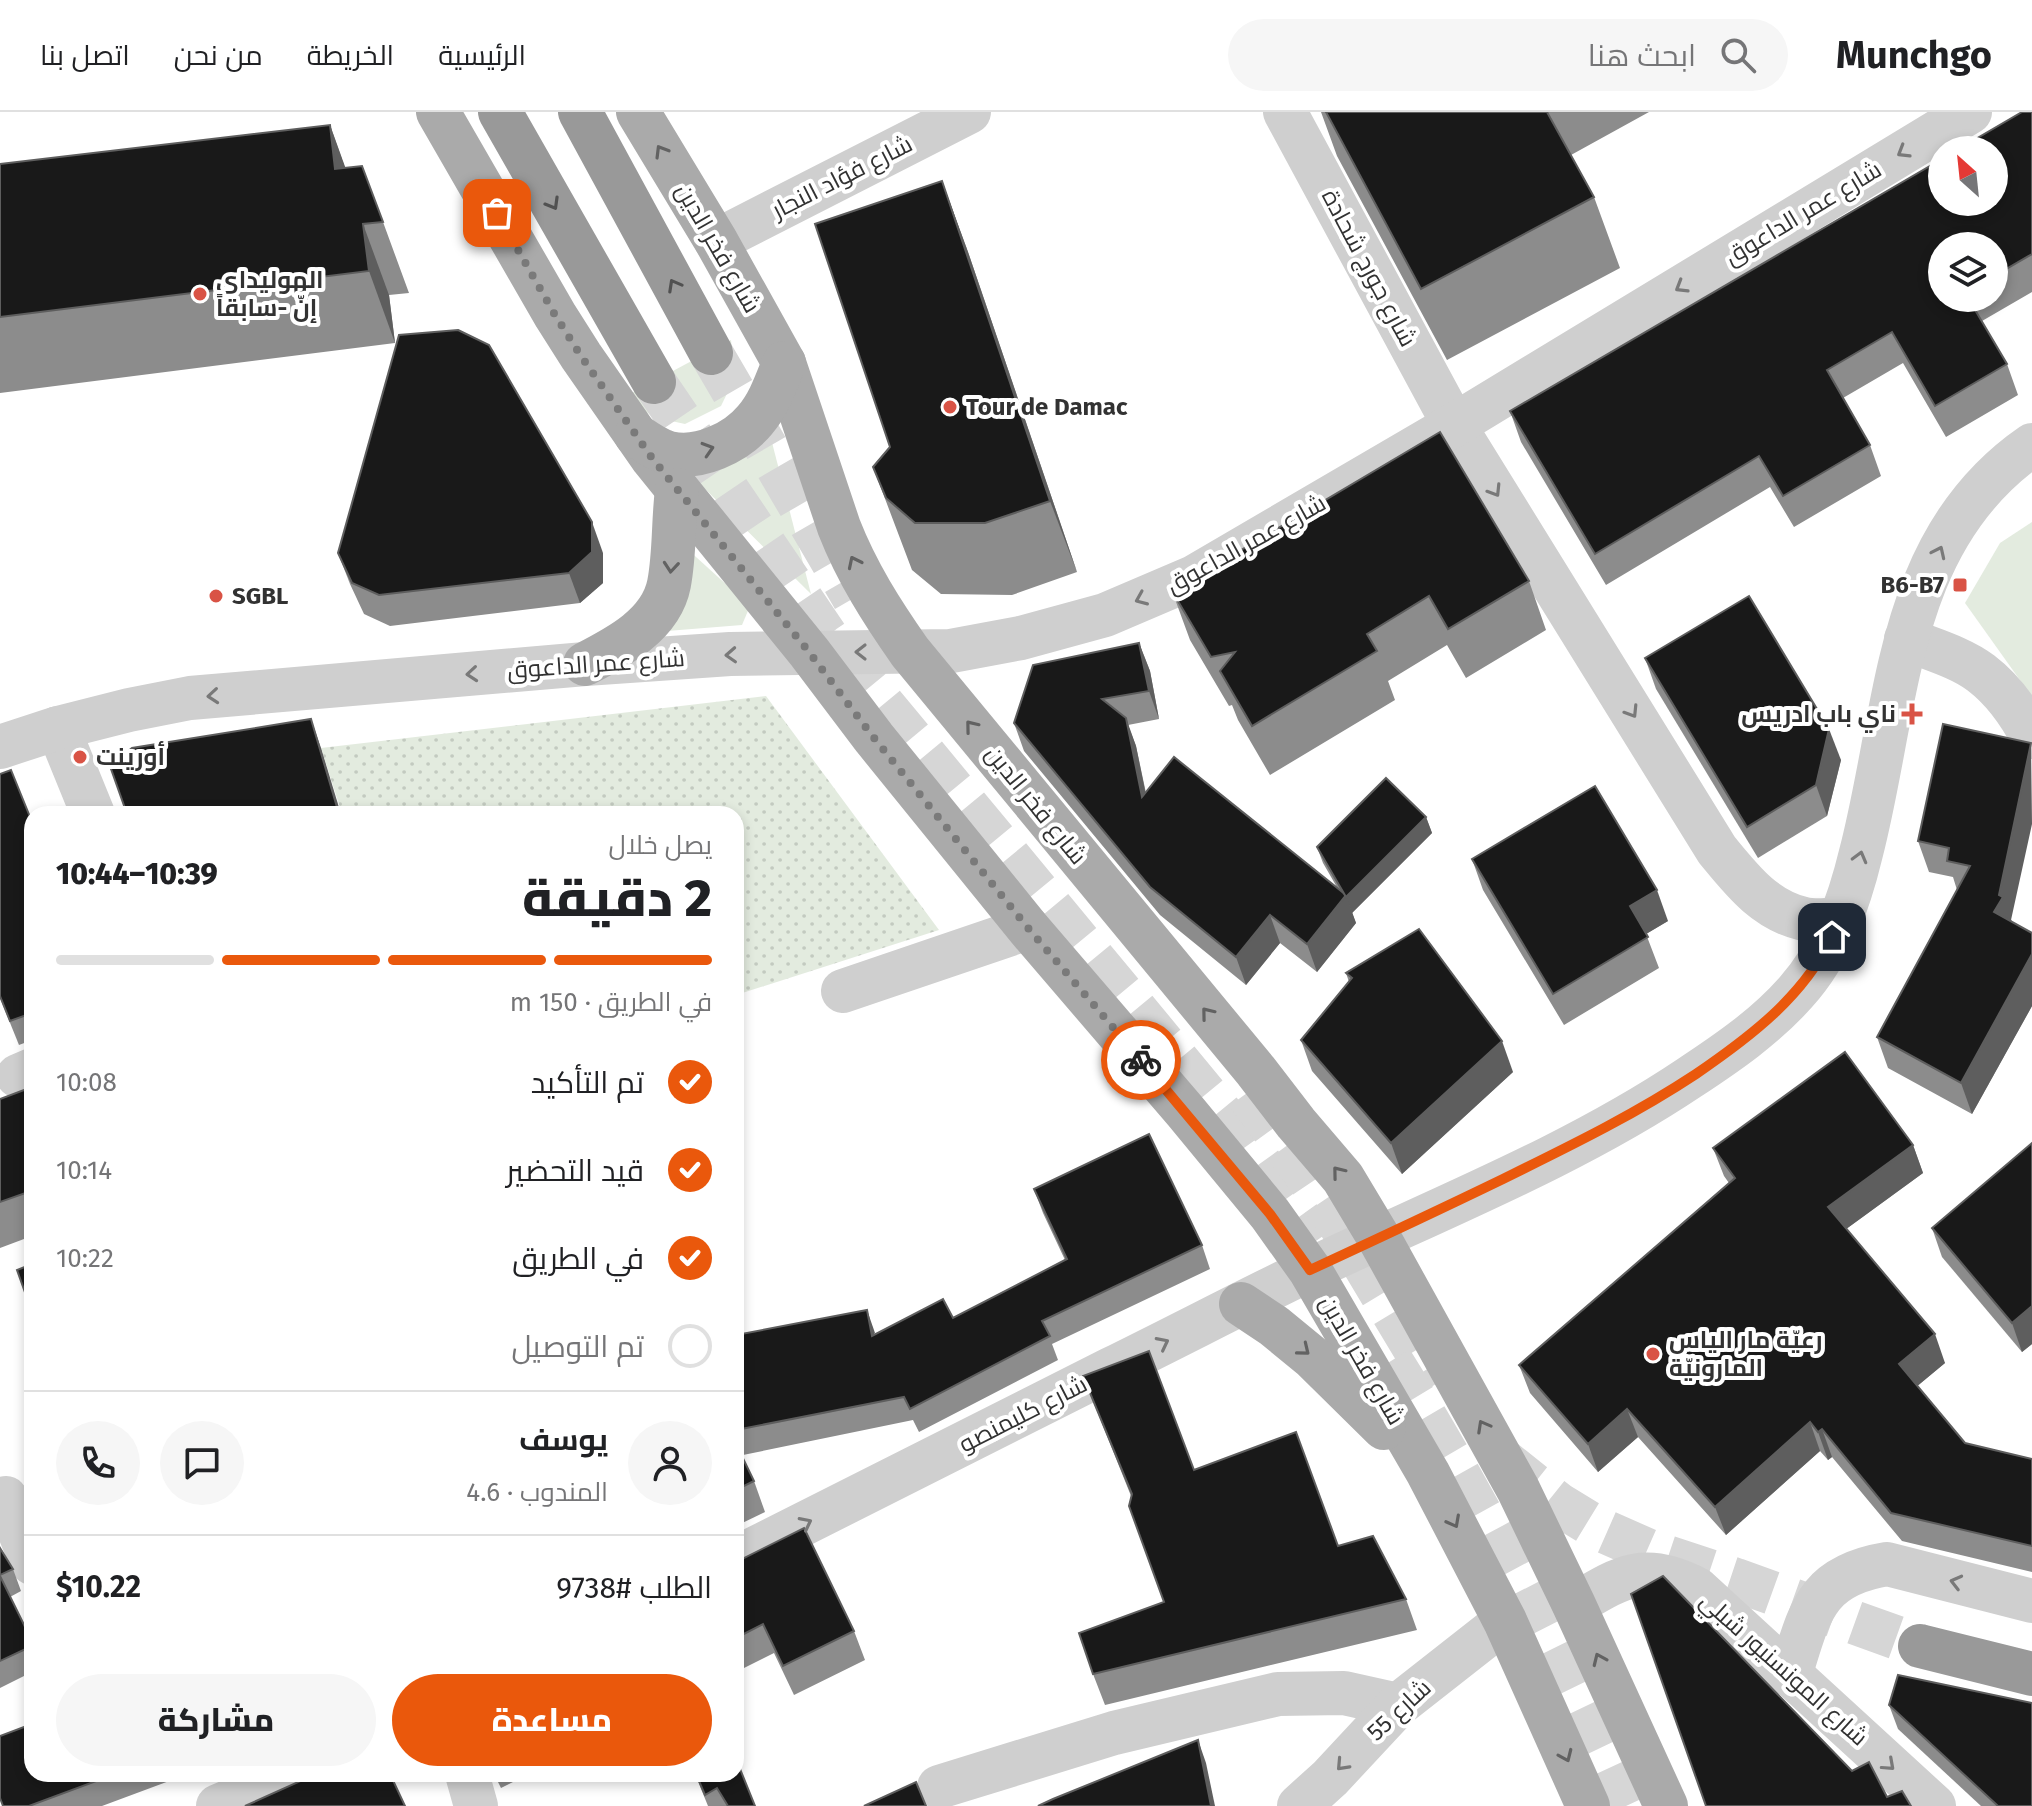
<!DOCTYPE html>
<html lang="ar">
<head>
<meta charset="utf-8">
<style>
  :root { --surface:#fff; --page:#f6f6f6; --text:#202124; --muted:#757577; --line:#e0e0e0; --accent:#ea580c }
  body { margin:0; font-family:"Fira Sans",Cairo,sans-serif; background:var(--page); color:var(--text); direction:rtl; height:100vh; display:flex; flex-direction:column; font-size:30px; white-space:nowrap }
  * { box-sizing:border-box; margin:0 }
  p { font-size:26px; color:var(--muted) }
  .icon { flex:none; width:44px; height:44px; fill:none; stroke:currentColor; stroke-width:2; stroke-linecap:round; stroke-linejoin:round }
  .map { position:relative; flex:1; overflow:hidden; direction:ltr }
  .side { position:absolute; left:24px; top:694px; width:720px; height:976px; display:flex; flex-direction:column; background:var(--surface); border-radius:24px; box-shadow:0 4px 12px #0003; direction:rtl }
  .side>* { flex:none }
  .needle { width:52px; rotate:333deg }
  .fabs { position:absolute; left:1928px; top:24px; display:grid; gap:16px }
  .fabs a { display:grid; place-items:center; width:80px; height:80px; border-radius:50%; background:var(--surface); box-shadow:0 4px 12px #0003; font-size:40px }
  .pin { position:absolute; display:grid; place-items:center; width:68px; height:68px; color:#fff; margin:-34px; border-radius:16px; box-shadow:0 4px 12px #0006 }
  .courier { position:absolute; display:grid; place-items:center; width:80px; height:80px; margin:-40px; border:6px solid #ea580c; border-radius:50%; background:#fff; color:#222; box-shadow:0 2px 10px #0007 }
  .headline em { font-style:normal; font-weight:800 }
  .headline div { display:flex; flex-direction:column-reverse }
  .headline { display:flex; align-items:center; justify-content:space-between; height:136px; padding:0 32px }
  h1 { font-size:52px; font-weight:800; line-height:60px }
  .bar { display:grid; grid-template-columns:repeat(4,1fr); gap:12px 8px; align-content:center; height:96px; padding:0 32px }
  .bar i { height:10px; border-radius:6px; background:var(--line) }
  .bar .current { background:var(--accent) }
  .bar p { grid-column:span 4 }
  .line { display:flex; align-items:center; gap:20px; padding:0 32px; border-top:2px solid var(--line) }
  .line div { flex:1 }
  .round { display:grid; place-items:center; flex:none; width:84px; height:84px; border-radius:42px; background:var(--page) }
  ol { padding:0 32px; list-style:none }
  li { display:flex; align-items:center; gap:24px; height:88px }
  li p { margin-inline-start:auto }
  li .icon { padding:8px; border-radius:50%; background:var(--accent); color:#fff; stroke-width:4 }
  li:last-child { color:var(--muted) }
  li i { width:44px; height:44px; border:4px solid var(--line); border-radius:50% }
  .cta { display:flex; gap:16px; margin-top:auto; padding:16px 32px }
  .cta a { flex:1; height:92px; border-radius:48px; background:var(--accent); color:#fff; font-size:32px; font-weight:800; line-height:92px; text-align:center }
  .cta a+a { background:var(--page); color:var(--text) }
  header { display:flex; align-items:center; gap:48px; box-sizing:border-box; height:112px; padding:0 40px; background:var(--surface); border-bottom:2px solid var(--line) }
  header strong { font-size:38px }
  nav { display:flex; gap:44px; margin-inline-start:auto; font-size:28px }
  .search { width:560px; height:72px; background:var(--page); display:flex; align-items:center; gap:20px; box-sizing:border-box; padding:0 28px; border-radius:44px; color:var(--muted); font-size:30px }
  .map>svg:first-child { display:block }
</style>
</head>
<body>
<header>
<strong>Munchgo</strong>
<div class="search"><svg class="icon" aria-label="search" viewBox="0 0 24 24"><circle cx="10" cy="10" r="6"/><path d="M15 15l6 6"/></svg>ابحث هنا</div>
<nav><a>الرئيسية</a><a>الخريطة</a><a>من نحن</a><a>اتصل بنا</a></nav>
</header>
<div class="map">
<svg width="2032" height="1694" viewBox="0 0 2032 1694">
  <defs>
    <pattern id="garden-dots" width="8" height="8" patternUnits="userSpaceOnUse" patternTransform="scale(2)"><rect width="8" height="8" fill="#e3ebdf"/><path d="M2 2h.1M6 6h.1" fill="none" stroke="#c3cac0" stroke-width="1.8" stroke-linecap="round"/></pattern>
  </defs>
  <rect width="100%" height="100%" fill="#fff"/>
  <!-- green -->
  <g fill="#e3ebdf">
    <polygon points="731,228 735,265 721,294 685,312 653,305 626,284"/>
    <polygon points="767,311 811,482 686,358"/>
    <polygon points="2032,410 2032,585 1965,491 2000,431"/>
    <polygon points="685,435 750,494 742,513 667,519"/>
  </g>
  <!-- garden -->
  <polygon fill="url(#garden-dots)" points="766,584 939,818 736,883 736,702 342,702 321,636"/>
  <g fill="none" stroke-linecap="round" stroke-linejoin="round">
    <!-- highway-tunnel -->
    <g stroke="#d6d6d6" stroke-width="44" stroke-dasharray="44 22" stroke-linecap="butt">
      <polyline points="711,241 854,486"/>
      <polyline points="654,270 826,524 1244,1029 1316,1129"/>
      <polyline points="1247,981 1301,1055 1341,1114 1436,1272"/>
      <path d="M1391,1249c89,142 165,293 235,445"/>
      <polyline points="1499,1345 1558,1392 1599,1417 1649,1439 1736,1468 1920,1534"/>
    </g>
    <!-- minor -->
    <g stroke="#cfcfcf" stroke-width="44">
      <path d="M1285,0l169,313 263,425c24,29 47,60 87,69 11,3 26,0 37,0"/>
      <polyline points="716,129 969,0"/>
      <path d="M1906,527c24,10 54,18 75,34 21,16 39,41 51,64"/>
      <polyline points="58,616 93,702"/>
      <polyline points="0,635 58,616 129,598 190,586 585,552 730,542 951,539 1021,526 1105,503 1194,465 1454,313 1970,0"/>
      <polyline points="843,879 1028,816"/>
      <polyline points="18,964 32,958"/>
      <polyline points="6,1386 32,1451"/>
      <path d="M736,1446c125,-63 250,-126 375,-189 65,-32 130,-66 196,-98 128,-61 264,-114 382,-193 38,-25 76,-51 107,-86 35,-39 53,-89 65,-139 38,-146 33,-313 171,-408"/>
      <path d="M1574,1493c47,-28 70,-44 123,-16l237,217"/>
      <path d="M1790,1563c20,-62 24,-99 97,-111l145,37"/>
      <polyline points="467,1662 476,1694"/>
      <polyline points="939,1675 1114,1621 1278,1582 1344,1581 1398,1593"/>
      <polyline points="218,1694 296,1662"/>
      <polyline points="1299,1694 1330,1666 1398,1593 1505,1509"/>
    </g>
    <!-- major -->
    <g stroke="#aaa" stroke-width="44">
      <polyline points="438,0 555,203 581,244 652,346 809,540 874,626 1028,816 1185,999 1270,1102 1310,1158 1428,1361 1505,1509 1588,1694"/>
      <path d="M638,0l78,129 68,122 55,164c18,46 43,85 71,125l346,419 40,52 47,55 36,60 139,251 56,116 92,201"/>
      <path d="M636,323c10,7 21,15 33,18 30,7 67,-10 86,-33 14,-16 21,-37 29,-57"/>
      <path d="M585,552c33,-17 76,-39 84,-80 6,-31 4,-63 8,-94"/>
      <polyline points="1241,1192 1274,1214 1313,1246 1384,1316"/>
    </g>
    <!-- highway -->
    <g stroke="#999" stroke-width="44">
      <polyline points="500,0 654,270"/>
      <polyline points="580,0 711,241"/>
      <polyline points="1920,1534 2032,1562"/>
    </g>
  </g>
  <!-- wall -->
  <g fill="#8c8c8c" fill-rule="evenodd">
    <polygon points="1321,0 1649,0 1571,43 1594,85 1620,156 1447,248 1337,44"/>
    <path d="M2032,0v180l-50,29 25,43 11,31 -72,42 -43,-74 -60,35 27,47 11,31 -87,51 -24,-40 -164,98 -85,-143 -11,-31zM1994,134v52h-52z"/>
    <polygon points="330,13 345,56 383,110 409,181 389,183 395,231 0,281 0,52"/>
    <polygon points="942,69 968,140 1077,460 1012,483 941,482 912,458 873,355 890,335"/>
    <polygon points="338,441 603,441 603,471 580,491 390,514 364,502 350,472"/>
    <polygon points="1529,469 1546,518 1466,566 1447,533 1388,569 1395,588 1270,663 1238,608 1232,593 1229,594 1190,528 1172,479"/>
    <polygon points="1139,531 1150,559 1159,607 1128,613 1136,634 1146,681 1338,777 1323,751 1317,735 1426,705 1432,721 1352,801 1356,811 1317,860 1280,831 1246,873 1160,803 1024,639 1014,611"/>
    <polygon points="1645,546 1841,648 1827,704 1758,746 1656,577"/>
    <polygon points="1943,612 2012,810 2032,821 2032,894 1972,1002 1888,956 1877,925 1957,778 1953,765 1929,760 1918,729"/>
    <polygon points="0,662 32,710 32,928 19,933 0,886"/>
    <polygon points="1472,747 1668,809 1646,822 1659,856 1564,913 1483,778"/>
    <polygon points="1346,861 1513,960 1402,1062 1312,959 1301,928 1349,870"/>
    <polygon points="32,975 32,1124 0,1136 0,987"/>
    <polygon points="2032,1031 2032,1232 2022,1240 1942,1145 1932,1116"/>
    <polygon points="1913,1033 1923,1061 1846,1117 1945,1251 1917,1274 1965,1331 2032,1347 2032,1460 1902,1429 1832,1345 1828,1348 1820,1339 1726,1423 1638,1325 1598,1360 1530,1281 1519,1253 1729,1071 1724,1064 1713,1036"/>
    <polygon points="1034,1077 1202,1133 1210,1157 1052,1232 1058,1248 919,1320 913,1308 743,1343 736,1323 736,1223 876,1222 953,1206 1065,1148 1043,1101"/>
    <polygon points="1083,1264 1194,1358 1338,1434 1406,1487 1417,1518 1105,1593 1093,1562 1164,1490 1131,1384"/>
    <polygon points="736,1332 754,1369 765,1400 736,1414"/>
    <polygon points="0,1436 13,1457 21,1479 10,1485 32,1529 32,1560 0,1576"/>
    <polygon points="736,1450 854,1519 865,1548 794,1583 774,1541 736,1560"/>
    <polygon points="1889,1593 2032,1694 1981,1694 1898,1617"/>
    <polygon points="32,1662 188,1662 102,1694 3,1694"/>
    <polygon points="494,1662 529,1662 501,1676"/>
    <polygon points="695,1662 736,1662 755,1694 708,1694"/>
  </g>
  <!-- shaded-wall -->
  <g fill="#5e5e5e">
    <polygon points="330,13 356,85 335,57"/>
    <polygon points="942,69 968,140 1077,460 1050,389"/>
    <polygon points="363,112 389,183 395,231 369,159"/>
    <polygon points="592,410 603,441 603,471 580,491 569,461"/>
    <polygon points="1139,531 1150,559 1159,607 1149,579"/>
    <polygon points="1126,606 1136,634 1152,713 1142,685"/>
    <polygon points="311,607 321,636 341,702 339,702"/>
    <polygon points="1829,617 1841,648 1827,704 1816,673"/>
    <polygon points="2031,631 2032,712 2011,808 2014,816 1994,800"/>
    <polygon points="1426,705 1432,721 1352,801 1346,785"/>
    <polygon points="1657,778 1668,809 1641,825 1630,794"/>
    <polygon points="1346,783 1356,811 1317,860 1307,832"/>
    <polygon points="1270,803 1280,831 1246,873 1236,845"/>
    <polygon points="2032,842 2032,894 1972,1002 1961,971"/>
    <polygon points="1502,929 1513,960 1402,1062 1391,1031"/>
    <polygon points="1913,1033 1923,1061 1838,1123 1828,1095"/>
    <polygon points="2032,1194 2032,1232 2022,1240 2012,1211"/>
    <polygon points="867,1198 875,1221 872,1224"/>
    <polygon points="1935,1222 1945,1251 1909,1281 1899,1252"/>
    <polygon points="1627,1297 1638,1325 1598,1360 1588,1332"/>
    <polygon points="1810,1310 1820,1339 1726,1423 1715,1395"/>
    <polygon points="1822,1317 1832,1345 1828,1348 1818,1320"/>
    <polygon points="1198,1628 1206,1651 1215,1694 1211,1694"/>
  </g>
  <!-- building -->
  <g fill="#191919" stroke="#5e5e5e" stroke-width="2">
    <polygon points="1326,0 1547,0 1594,85 1421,177"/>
    <polygon points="2022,0 2032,0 2032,142 1994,164 1994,134 1942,134 1942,186 1968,186 2007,252 1935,294 1892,220 1827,258 1870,333 1783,384 1759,344 1595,442 1510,299 1942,47 1942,90 1994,90 1994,38 1957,38"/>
    <polygon points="330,13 335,57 362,54 383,110 363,112 369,159 0,205 0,52"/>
    <polygon points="942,69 1050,389 985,411 915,411 886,386 873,355 890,335 815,112"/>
    <polygon points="458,218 489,233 592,410 592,440 569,461 379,483 352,471 338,441 399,223"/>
    <polygon points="1440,320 1529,469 1448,517 1429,484 1367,522 1377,539 1252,614 1220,559 1235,540 1211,545 1172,479"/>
    <polygon points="1749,484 1829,617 1816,673 1747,715 1645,546"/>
    <polygon points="1139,531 1149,579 1102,587 1126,606 1142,685 1174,645 1346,783 1307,832 1270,803 1236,845 1150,775 1014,611 1033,553"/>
    <polygon points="311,607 339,702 127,702 110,654 132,636"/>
    <polygon points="1943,612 2031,631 1999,783 2003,785 1994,800 2032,821 2032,842 1961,971 1877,925 1970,754 1947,749 1949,736 1918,729"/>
    <polygon points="11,658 32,710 32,901 10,909 0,884 0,662"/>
    <polygon points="1386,666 1426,705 1346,785 1317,735"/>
    <polygon points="1595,674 1657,778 1630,794 1648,825 1553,882 1472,747"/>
    <polygon points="1419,817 1502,929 1391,1031 1301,928 1352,866 1346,861"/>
    <polygon points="1845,940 1913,1033 1828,1095 1935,1222 1899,1252 1965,1331 2032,1347 2032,1434 1891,1401 1822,1317 1818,1320 1810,1310 1715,1395 1627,1297 1588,1332 1519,1253 1735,1066 1713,1036"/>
    <polygon points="32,975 32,1082 31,1079 0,1090 0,987"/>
    <polygon points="1149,1022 1202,1133 1042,1209 1050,1224 910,1297 904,1285 736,1318 736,1223 867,1198 872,1224 943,1187 953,1206 1067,1147 1034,1077"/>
    <polygon points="2032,1031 2032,1194 2012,1211 1932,1116"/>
    <polygon points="32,1152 32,1200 17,1158"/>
    <polygon points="1149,1239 1194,1358 1296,1320 1338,1434 1373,1424 1406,1487 1093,1562 1079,1521 1164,1490 1129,1394 1132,1382 1083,1264"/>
    <polygon points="736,1332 754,1369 736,1378"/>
    <polygon points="804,1416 854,1519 783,1554 763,1512 736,1526 736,1450"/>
    <polygon points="0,1436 13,1457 0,1463"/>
    <polygon points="0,1464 32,1529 32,1534 0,1549"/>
    <polygon points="1663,1464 1852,1659 1869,1650 1887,1685 1902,1679 1911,1694 1706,1694 1631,1482"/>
    <polygon points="1898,1563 2032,1591 2032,1694 1998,1694 1889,1593"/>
    <polygon points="32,1612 32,1662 115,1662 29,1694 3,1694 0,1686 0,1624"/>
    <polygon points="1198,1628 1211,1694 1038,1694 1053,1687"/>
    <polygon points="736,1647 755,1694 728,1694 717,1676 705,1683 696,1662 736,1662"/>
    <polygon points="316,1662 390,1662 405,1694 245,1694"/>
    <polygon points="916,1670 926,1694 864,1694"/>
  </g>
  <!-- one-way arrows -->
  <defs><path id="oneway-chevron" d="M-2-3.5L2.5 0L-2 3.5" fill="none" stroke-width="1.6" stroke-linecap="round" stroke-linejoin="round" transform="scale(2)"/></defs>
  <g stroke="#626262">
    <use href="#oneway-chevron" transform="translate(661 39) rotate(-121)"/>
    <use href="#oneway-chevron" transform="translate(708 337) rotate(-17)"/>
    <use href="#oneway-chevron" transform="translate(854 450) rotate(-116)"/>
    <use href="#oneway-chevron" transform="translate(671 455) rotate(95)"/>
    <use href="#oneway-chevron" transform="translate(971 614) rotate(-129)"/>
    <use href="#oneway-chevron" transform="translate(1207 901) rotate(-129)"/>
    <use href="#oneway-chevron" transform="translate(1338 1060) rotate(-129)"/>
    <use href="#oneway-chevron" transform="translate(1304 1238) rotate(39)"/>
    <use href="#oneway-chevron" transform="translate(1483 1314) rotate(-119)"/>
    <use href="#oneway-chevron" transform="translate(1454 1410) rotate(62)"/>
    <use href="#oneway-chevron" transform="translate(1599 1547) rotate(-114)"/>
    <use href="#oneway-chevron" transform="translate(1566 1644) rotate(66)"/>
  </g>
  <g stroke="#797979">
    <use href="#oneway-chevron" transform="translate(1903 40) rotate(149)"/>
    <use href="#oneway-chevron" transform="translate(1681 175) rotate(149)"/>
    <use href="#oneway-chevron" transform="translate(1495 379) rotate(58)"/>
    <use href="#oneway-chevron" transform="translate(1939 440) rotate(-65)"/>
    <use href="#oneway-chevron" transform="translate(1141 487) rotate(157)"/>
    <use href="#oneway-chevron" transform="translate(861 540) rotate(-180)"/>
    <use href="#oneway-chevron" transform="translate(731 543) rotate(177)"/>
    <use href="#oneway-chevron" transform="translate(472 562) rotate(175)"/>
    <use href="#oneway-chevron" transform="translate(213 584) rotate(175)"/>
    <use href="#oneway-chevron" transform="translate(1632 600) rotate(58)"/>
    <use href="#oneway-chevron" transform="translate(1860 745) rotate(-75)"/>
    <use href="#oneway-chevron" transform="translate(1163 1231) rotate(-27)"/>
    <use href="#oneway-chevron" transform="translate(806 1411) rotate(-27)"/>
    <use href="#oneway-chevron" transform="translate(1956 1470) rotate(-166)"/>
    <use href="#oneway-chevron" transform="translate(1342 1653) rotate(133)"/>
    <use href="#oneway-chevron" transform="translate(1889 1653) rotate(42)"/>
  </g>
  <g stroke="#515151">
    <use href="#oneway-chevron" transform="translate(553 92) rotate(60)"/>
    <use href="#oneway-chevron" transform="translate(674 173) rotate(-119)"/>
  </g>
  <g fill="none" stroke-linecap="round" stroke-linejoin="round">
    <!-- done -->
    <polyline stroke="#7a7a7a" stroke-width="8" stroke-dasharray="0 14.4" points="497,101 555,203 581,244 652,346 809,540 874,626 1028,816 1141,948"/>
    <!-- route -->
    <path stroke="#ea580c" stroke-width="10" d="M1141,948l129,154 40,56c65,-30 129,-60 193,-91 67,-33 131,-64 193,-105 54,-37 107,-77 136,-137"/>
  </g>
  <!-- markers -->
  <g fill="#d95345" stroke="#fff" stroke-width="3">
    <circle cx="200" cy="182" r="8"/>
    <circle cx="950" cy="295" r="8"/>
    <rect x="1952" y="465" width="16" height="16" rx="4"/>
    <circle cx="216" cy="484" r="8"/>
    <path d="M1908 590h8v8h8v8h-8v8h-8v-8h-8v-8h8z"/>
    <circle cx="80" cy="645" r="8"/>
    <circle cx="1653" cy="1242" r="8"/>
  </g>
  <g text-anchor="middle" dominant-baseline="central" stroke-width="8" stroke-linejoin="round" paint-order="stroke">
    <!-- street labels -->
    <g font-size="24" fill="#323232" stroke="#fff">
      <text transform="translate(842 65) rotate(-27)">شارع فؤاد النجار</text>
      <text transform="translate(1803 101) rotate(-31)">شارع عمر الداعوق</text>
      <text transform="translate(718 136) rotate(60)">شارع فخر الدين</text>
      <text transform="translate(1369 156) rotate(62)">شارع جورج شحادة</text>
      <text transform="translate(1246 432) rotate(-29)">شارع عمر الداعوق</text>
      <text transform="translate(596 552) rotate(-4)">شارع عمر الداعوق</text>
      <text transform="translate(1036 693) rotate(51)">شارع فخر الدين</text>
      <text transform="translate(1362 1248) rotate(60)">شارع فخر الدين</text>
      <text transform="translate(1023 1302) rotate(-27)">شارع كليمنصو</text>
      <text transform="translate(1784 1557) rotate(42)">شارع المونسنيور شبلي</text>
      <text transform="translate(1399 1598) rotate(-43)">شارع 55</text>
    </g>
    <!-- poi labels -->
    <g font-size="24" font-weight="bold" fill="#323232" stroke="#fff" text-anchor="start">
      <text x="216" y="168">الهوليداي<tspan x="216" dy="28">إنّ -سابقاً</tspan></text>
      <text x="966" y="295">Tour de Damac</text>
      <text x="1944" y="473" text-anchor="end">B6-B7</text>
      <text x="232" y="484">SGBL</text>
      <text x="1896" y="602" text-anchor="end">ناي باب ادريس</text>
      <text x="96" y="645">أورينت</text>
      <text x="1669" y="1228">رعيّة مار الياس<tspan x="1669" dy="28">المارونيّة</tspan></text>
    </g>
  </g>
</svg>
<div class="fabs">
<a><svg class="needle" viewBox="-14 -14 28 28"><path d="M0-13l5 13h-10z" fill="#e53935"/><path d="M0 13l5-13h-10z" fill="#757577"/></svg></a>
<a><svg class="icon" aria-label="layers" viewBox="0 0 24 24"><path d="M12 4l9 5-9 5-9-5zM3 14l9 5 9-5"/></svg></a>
</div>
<div class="pin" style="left:497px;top:101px;background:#ea580c"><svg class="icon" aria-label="bag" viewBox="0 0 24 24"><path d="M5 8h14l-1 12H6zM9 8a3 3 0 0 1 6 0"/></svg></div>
<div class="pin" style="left:1832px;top:825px;background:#1f2937"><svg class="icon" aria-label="home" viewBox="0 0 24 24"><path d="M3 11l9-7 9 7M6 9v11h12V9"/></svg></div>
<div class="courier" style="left:1141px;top:948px"><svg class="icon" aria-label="bike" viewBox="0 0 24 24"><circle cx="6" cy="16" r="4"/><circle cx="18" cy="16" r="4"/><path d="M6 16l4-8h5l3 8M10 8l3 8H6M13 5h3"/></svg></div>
<section class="side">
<div class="headline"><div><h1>2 دقيقة</h1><p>يصل خلال</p></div><em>10:39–10:44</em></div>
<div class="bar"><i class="current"></i><i class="current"></i><i class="current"></i><i></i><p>في الطريق · 150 m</p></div>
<ol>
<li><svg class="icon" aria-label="check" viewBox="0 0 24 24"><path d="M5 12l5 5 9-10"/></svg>تم التأكيد<p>10:08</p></li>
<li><svg class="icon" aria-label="check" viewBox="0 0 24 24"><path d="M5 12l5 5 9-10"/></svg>قيد التحضير<p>10:14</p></li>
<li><svg class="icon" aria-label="check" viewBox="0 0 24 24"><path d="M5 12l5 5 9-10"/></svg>في الطريق<p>10:22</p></li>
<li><i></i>تم التوصيل</li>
</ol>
<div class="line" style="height:144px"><a class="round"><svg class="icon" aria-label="person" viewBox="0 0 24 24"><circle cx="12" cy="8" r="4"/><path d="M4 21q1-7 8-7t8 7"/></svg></a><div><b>يوسف</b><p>المندوب · 4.6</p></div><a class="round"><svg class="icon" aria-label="chat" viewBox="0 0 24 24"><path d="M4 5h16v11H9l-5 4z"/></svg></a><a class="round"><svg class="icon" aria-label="phone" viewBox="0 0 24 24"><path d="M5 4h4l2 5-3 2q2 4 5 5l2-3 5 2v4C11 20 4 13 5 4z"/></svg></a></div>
<div class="line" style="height:104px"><div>الطلب #9738</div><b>$10.22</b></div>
<div class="cta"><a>مساعدة</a><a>مشاركة</a></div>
</section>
</div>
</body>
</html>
